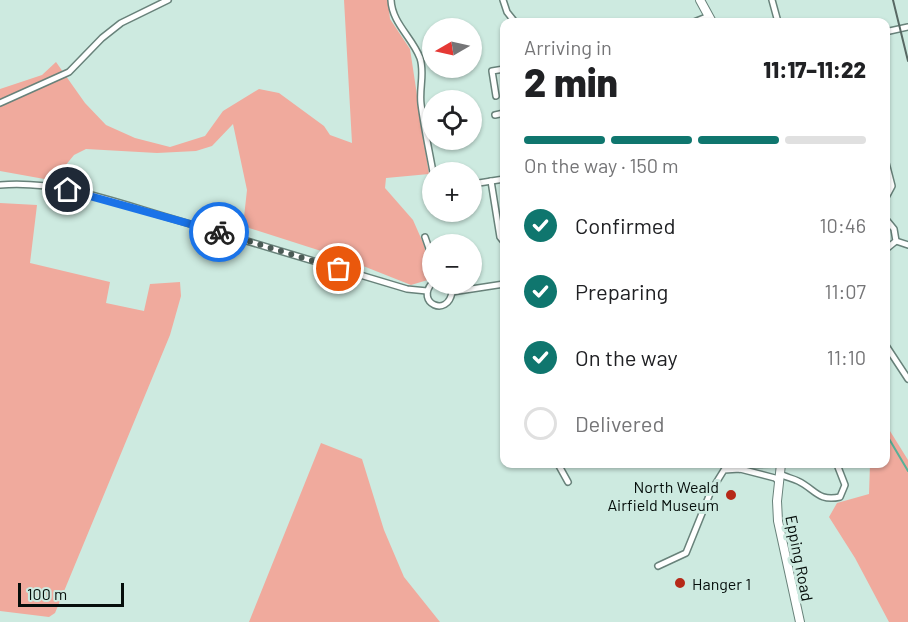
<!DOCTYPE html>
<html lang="en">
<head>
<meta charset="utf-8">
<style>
  :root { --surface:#fff; --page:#f6f6f6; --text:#202124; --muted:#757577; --line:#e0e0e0; --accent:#0f766e }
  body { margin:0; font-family:Barlow,sans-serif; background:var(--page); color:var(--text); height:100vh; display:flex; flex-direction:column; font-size:22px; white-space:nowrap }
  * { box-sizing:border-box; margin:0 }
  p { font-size:20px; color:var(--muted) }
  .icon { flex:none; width:33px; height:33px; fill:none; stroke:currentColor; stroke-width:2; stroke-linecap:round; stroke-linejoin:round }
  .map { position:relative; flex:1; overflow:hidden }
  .drawer { position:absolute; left:500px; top:18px; width:390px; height:450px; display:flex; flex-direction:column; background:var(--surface); border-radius:12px; box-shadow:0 2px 4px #0004 }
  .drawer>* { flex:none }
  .needle { width:39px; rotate:261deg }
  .fabs { position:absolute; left:422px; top:18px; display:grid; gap:12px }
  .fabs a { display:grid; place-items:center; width:60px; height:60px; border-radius:50%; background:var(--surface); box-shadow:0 2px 4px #0004; font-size:30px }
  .scale { position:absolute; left:18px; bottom:15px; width:106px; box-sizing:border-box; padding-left:6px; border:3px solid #050e0b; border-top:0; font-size:16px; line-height:21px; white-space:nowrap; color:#050e0b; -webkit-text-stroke:4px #cdeae0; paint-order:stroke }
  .pin { position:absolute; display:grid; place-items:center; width:51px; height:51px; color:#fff; margin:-26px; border:3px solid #fff; border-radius:50%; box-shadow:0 2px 6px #0007 }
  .courier { position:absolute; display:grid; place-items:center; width:60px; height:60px; margin:-30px; border:4px solid #1a73e8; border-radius:50%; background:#fff; color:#222; box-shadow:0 2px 8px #0007 }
  .overview em { font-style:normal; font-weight:800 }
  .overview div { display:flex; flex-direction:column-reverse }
  .overview { display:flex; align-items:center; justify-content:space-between; height:102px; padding:0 24px }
  h1 { font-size:39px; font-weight:800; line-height:45px }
  .bar { display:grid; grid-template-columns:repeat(4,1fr); gap:9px 6px; align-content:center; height:72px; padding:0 24px }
  .bar i { height:8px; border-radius:4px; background:var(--line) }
  .bar .selected { background:var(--accent) }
  .bar p { grid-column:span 4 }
  ol { padding:0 24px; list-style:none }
  li { display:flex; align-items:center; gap:18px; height:66px }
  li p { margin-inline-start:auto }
  li .icon { padding:6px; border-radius:50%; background:var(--accent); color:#fff; stroke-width:4 }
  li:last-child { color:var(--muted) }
  li i { width:33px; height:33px; border:3px solid var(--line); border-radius:50% }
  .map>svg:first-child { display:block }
</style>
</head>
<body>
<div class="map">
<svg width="908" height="622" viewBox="0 0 908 622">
  <rect width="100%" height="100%" fill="#cdeae0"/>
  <!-- green -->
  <g fill="#f0aa9d">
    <polygon points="344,0 388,0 390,19 410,49 429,174 386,178 385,188 413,220 424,245 431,279 411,285 343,258 243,226 247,190 233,124 212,146 196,151 157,153 86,149 74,155 65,166 61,182 0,171 0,89 42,75 56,62 85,103 106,125 135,138 170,147 205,136 223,111 259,89 279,93 324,126 330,135 352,143"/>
    <polygon points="0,203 37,205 30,263 110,282 106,303 144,311 150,284 180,282 181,296 170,335 55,613 49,617 0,611"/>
    <polygon points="885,423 908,460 908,622 889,622 855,558 829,517 837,503 869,494 870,464 885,464"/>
    <polygon points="321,443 362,459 384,530 404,577 440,622 249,622"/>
  </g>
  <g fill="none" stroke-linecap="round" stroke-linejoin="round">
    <!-- stream -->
    <polyline stroke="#58b097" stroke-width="2" points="885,432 908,471"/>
    <!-- street casing -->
    <g stroke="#68827a" stroke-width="8">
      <g id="street">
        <path d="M391,0c1,23 21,37 29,58 5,15 -1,30 1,46 3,23 8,46 12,68"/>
        <polyline points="503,0 507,12 515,22"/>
        <polyline points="772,0 778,22"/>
        <polyline points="694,22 709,16"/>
        <polyline points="885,32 908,27"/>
        <polyline points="496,96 492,71 504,69"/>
        <polyline points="0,103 69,72 102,38 121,23 168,0"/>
        <polyline points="495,115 504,113"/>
        <polyline points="885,159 892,186 885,199"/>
        <polyline points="491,181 500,237 504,242"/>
        <polyline points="479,183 504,179"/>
        <path d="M0,185c58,-5 115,17 170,33 79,23 158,47 237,71l20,2"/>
        <polyline points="885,218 894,229 896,241 885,250"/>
        <polyline points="425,237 432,257"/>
        <polyline points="896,241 908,245"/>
        <path d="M432,283c-17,20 16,35 20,9l-5,-8"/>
        <polyline points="452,292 504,284"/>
        <polyline points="885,344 908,379"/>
        <polyline points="558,464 568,482"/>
        <polyline points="740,469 745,465 772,464"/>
        <path d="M780,474c5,3 12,4 18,7 17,8 20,21 42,16l5,-12 -7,-18"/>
        <polyline points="658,566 686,553 711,491 724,470 740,469 775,478 778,481"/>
      </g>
    </g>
    <!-- secondary casing -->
    <g stroke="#68827a" stroke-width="10">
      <g id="secondary">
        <polyline points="700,0 712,22"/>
        <polyline points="781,464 777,501 778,521 800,622"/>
      </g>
    </g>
    <!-- street -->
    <use href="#street" stroke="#fff" stroke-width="5"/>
    <!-- secondary -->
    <use href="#secondary" stroke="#fff" stroke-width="8"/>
    <!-- rail -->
    <polyline stroke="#576863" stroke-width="2" points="893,0 908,61"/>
  </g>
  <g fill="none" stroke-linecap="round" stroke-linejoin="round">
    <!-- done -->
    <polyline stroke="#4b5b56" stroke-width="6" stroke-dasharray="0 10.8" points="219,232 339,269"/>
    <!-- route -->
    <polyline stroke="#1a73e8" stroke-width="8" points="68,190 219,232"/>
  </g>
  <!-- markers -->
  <g fill="#b62918" stroke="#cdeae0" stroke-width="2">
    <circle cx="731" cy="495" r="6"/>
    <circle cx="680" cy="583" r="6"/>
  </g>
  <g text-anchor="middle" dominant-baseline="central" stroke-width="6" stroke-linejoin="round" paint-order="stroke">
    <!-- poi labels -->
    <g font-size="16" fill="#050e0b" stroke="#cdeae0" text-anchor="end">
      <text x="719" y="486">North Weald<tspan x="719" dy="18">Airfield Museum</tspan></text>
      <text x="692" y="583" text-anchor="start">Hanger 1</text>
    </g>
    <!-- street labels -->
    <g font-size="16" fill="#050e0b" stroke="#cdeae0">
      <text transform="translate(800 558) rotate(79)">Epping Road</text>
    </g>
  </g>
</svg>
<div class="fabs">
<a><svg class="needle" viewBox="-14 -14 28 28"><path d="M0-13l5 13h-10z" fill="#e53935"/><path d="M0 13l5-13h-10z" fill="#757577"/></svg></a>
<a><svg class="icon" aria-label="locate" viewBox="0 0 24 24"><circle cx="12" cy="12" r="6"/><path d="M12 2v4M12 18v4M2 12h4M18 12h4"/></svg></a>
<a>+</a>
<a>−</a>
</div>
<div class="scale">100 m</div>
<div class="pin" style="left:339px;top:269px;background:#ea580c"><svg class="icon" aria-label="bag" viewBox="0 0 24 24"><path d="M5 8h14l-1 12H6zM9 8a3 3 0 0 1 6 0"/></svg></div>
<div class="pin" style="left:68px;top:190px;background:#1f2937"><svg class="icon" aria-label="home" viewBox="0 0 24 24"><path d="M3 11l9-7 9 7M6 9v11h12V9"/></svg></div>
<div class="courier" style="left:219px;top:232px"><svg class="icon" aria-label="bike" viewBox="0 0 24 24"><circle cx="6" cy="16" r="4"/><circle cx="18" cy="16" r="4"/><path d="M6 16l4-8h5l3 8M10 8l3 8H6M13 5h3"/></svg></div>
<section class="drawer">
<div class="overview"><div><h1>2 min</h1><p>Arriving in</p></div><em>11:17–11:22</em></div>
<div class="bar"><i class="selected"></i><i class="selected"></i><i class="selected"></i><i></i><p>On the way · 150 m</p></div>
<ol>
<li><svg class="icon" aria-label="check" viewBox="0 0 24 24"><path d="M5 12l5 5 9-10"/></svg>Confirmed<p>10:46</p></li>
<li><svg class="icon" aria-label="check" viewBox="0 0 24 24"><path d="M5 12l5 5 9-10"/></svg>Preparing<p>11:07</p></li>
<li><svg class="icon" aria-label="check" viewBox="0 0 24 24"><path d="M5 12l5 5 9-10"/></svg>On the way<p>11:10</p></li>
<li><i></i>Delivered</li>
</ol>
</section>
</div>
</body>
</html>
